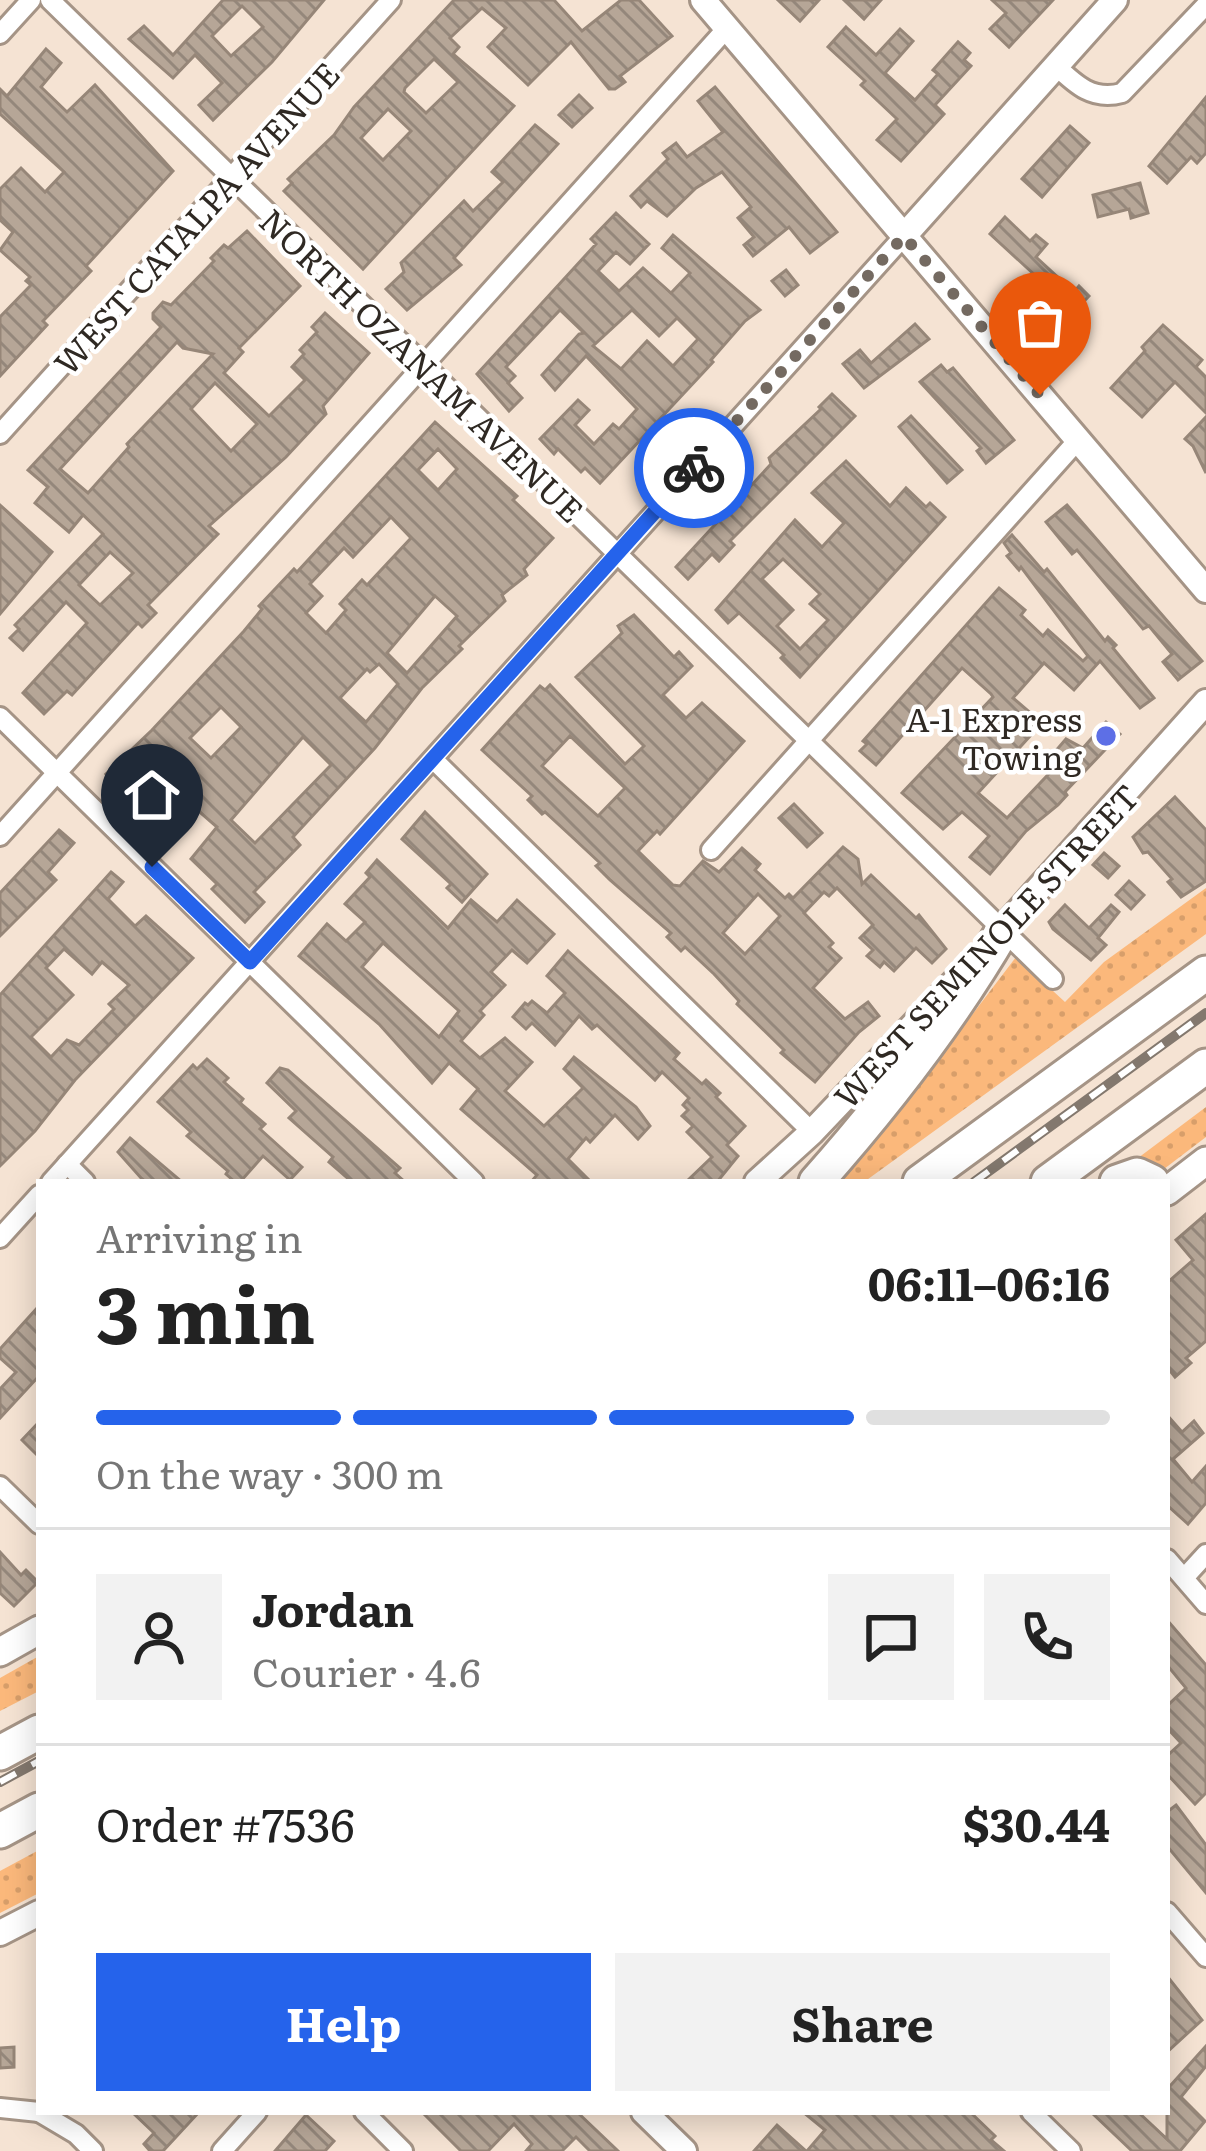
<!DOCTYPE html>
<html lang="en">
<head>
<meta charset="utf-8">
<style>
  :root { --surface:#fff; --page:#f2f2f2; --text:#222; --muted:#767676; --line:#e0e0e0; --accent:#2563eb }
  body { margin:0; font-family:Literata,serif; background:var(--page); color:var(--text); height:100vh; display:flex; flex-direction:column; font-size:45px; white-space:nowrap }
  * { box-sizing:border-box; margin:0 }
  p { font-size:39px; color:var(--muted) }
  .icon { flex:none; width:66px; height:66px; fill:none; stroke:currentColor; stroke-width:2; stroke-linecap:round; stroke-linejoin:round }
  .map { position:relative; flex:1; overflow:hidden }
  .side { position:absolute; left:36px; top:1179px; width:1134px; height:936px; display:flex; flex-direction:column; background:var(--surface); border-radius:0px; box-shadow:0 6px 30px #0003 }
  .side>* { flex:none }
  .pin { position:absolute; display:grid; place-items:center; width:102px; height:102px; color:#fff; margin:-123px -51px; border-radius:50% 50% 50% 0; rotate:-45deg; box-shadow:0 0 12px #0007 }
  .pin .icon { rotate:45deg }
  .courier { position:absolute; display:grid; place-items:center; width:120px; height:120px; margin:-60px; border:9px solid #2563eb; border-radius:50%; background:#fff; color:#222; box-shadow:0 3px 15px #0007 }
  .headline em { font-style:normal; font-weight:700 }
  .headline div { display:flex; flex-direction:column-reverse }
  .headline { display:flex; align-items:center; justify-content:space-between; height:204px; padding:0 60px }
  h1 { font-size:78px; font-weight:700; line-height:90px }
  .bar { display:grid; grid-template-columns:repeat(4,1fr); gap:18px 12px; align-content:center; height:144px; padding:0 60px }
  .bar i { height:15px; border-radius:9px; background:var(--line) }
  .bar .active { background:var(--accent) }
  .bar p { grid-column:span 4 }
  .line { display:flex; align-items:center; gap:30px; padding:0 60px; border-top:3px solid var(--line) }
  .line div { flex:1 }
  .round { display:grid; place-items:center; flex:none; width:126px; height:126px; border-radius:0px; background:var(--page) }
  .cta { display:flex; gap:24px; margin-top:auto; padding:24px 60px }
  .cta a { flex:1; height:138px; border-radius:0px; background:var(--accent); color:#fff; font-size:48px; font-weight:700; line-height:138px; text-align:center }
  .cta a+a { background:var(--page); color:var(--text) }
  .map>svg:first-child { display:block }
</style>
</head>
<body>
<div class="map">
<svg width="1206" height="2151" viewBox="0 0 1206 2151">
  <defs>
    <pattern id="grass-dots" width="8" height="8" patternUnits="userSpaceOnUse" patternTransform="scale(3)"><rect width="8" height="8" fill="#fbb87b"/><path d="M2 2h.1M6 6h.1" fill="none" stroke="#d79e6a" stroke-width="1.8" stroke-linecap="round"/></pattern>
    <pattern id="building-back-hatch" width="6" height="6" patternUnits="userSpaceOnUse" patternTransform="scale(3)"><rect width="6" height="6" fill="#b6a697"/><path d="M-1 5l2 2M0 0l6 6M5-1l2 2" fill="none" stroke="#94877b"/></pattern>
  </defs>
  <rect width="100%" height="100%" fill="#f5e3d3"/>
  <!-- grass -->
  <g fill="url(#grass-dots)">
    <polygon points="1206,888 1206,934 864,1182 837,1182 921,1082 1016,957 1065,1002 1104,962"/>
    <polygon points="1206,1107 1206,1137 1164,1169 1144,1163 1126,1167"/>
    <polygon points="39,1656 39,1691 0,1711 0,1678"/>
    <polygon points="39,1850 39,1893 0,1913 0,1871"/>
  </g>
  <!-- building -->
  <g fill="url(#building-back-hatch)" stroke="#968678" stroke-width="3" fill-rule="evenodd">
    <path d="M223,0h101l-52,62 -59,58 -14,-15 23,-22 -27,-28 -22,23 -44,-39 15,-13 29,29zM242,6l21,21 -32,29 -19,-20z"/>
    <path d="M454,0h100l28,31 39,-31h18l33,36 -52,40 5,6 -10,7h-6l-38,-47 -43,43 -40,-38 18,-19 -24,-20 -32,30 9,9 -6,7 61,52 -151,163 -79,-78 8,-8 -4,-4 46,-44 20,-28zM434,59l24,23 -32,31 -22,-21 1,-4zM388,109l23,22 -28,29 -22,-22z"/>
    <polygon points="778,0 819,0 800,21"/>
    <polygon points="844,0 881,0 864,19"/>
    <polygon points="992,0 1053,0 1009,47 990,29 1006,13"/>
    <polygon points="846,27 876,55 900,29 913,41 885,73 915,100 938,74 933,70 958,42 970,53 964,60 971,66 935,105 944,114 901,161 877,140 897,119 861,85 865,81 828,47"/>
    <polygon points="46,49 61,63 41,87 67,112 95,85 173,171 86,266 91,271 43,321 47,325 0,376 0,317 31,285 26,281 30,277 0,250 13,232 0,220 0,189 21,168 45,192 64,172 0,114 0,89 7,96"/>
    <polygon points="715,87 837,232 810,253 789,227 753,256 744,245 754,237 738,218 751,207 722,172 696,188 667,216 647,201 641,207 631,196 668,159 663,153 676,143 687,157 723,132 698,101"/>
    <polygon points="579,95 592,108 572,127 559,115"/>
    <polygon points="1206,97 1206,153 1197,163 1191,157 1167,183 1149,166"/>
    <polygon points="535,125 558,144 454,258 461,265 407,310 386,289 404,272 401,263 464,201 473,211 503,182 492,172"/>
    <polygon points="1070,126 1089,143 1042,197 1022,179"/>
    <polygon points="1140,183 1148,213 1131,218 1129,209 1098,217 1093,195"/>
    <path d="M616,213l33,31 -19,20 -14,-12 -18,19 21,20 24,-23 28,25 19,-20 -28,-25 11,-13 87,75 -15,11 -34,39 2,2 -113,121 -15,-15 -4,4 -23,-23 -4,5 -14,-15 38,-39 11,10 -14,15 19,19 19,-20 6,5 18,-20 -51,-53 -31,34 -13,-15 37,-41 5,-1 -24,-23 -54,57 9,9 -7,7 14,15 -13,13 -32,-37 119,-130 -5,-5zM632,310l27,26 18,-18 21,21 -25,27 -26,-25 -26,28 -28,-23z"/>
    <polygon points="1005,217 1030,241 1036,235 1047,244 1036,257 1074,292 1079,286 1089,296 1068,318 1031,284 1038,278 990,234"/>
    <path d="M247,231l53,55 -61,62 4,4 -19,21 45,43 36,-36 -13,-13 12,-13 -4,-4 17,-18 -5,-5 13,-14 44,40 -46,53 3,8 -40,43 -77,69 9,8 -70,71 8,8 -14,14 -4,-4 -66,72 -5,-4 -23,23 -21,-21 64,-70 -21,-21 -43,48 -13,-12 9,-9 -4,-4 88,-91 -20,-19 -14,17 -34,-29 13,-16 -20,-17 133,-143 -8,-8v-6l10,-11 8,3 43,-44 -3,-3 13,-13 4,3zM177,342l6,6 30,6 -86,90 2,3 -41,46 -28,-24zM215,383l42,41 -26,27 -40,-42zM110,552l23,21 -33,32 -21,-20z"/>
    <polygon points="786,270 798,285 785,296 772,281"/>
    <polygon points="915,324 929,339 864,388 843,364 860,350 871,363"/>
    <polygon points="1163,325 1202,360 1196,367 1206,377 1206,413 1175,382 1142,417 1111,388 1145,351 1142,347"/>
    <polygon points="941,365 947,372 953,368 1014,440 986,463 977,451 981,448 920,382"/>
    <polygon points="832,394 855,416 730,541 734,545 719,561 712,554 688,579 676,567 771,464 769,458 821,409 819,407"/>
    <polygon points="911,416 962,470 947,483 899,427"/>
    <polygon points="1206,417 1206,473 1193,446 1185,439"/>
    <path d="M435,422l82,74 -4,4 40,38 -29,31 3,6 -25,20 3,6 -46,45 3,3 -40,39 -47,60 -82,89 7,8 -46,47 10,10 -19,20 -33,-33 5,-5 -26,-25 26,-32 -23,-20 -25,28 -12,-11 28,-30 -18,-19 -33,28 -28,-29 46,-44 92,-99 18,-22 -3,-3 35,-37 3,3zM438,449l19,20 -19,21 -20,-20zM391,517l20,21 -44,47 -5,-5 -22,24 6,6 -20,23 -20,-20 16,-17 -12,-12 34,-36 9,9zM435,596l22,20 -50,57 -20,-20zM379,664l19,20 -32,38 -26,-24 27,-29 3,3zM221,707l20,20 -30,31 -21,-20zM303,737l28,28 -76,78 -24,-23z"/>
    <path d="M846,461l44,45 16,-18 20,19 4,-4 15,14 -145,160 -19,-19 3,-3 -45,-42 -11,10 -12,-13 79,-90 27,27 22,-24 -32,-30zM783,559l37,35 -10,10 18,16 -28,29 -23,-23 16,-16 -31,-31z"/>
    <polygon points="0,505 52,552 0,614"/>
    <polygon points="1067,505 1202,661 1178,680 1163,662 1172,654 1149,626 1143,629 1077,550 1072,554 1046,522"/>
    <polygon points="1012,535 1044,572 1047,569 1105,641 1108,637 1116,645 1113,648 1154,698 1140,708 1100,661 1074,690 1044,663 1013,698 1042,723 978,793 1007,818 1061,761 1053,754 1066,739 1083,748 1106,722 1120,734 1065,792 1067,795 1058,805 1026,831 990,874 970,857 989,836 962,812 943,829 902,793 993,697 991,694 962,668 876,765 860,751 867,744 863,741 999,588 1025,610 1021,615 1043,636 1048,630 1083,661 1088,656 1021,567 1019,570 1007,556 1011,553 1004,543"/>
    <path d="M634,615l40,42 5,-5 13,14 -29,29 23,23 16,-15 42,38 -84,93 -3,-3 -19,20 35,34 7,1 23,-25 16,11 23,-24 18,16 -5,6 30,28 4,-4 4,4 50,-51 15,12 4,25 9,-9 45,43 3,-3 27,34 -14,14 -16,-15 -22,23 -10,-9 -4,5 -13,-11 6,-6 -13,-12 13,-13 -36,-37 -8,8 -5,-4 -20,21 29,30 -4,4 12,11 -28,30 32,31 23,-17 11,14 -20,16 -44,50 -34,-29 3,-3 -47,-46 2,-3 -25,-27 -29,-27 -4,4 -14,-14 4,-4 -61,-53 -14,-14 4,-3 -30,-28 -25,-23 -3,2 -14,-14 4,-4 -50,-46 58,-64 5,4 5,-5 75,79 19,-18 -68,-69 46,-44 -4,-7zM570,736l55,52 -27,28 -56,-50zM758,894l22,22 -35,38 -22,-21z"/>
    <polygon points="1175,797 1206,830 1206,881 1181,897 1168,882 1172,879 1148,852 1143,853 1133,837"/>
    <polygon points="794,804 822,833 807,847 779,818"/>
    <polygon points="425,812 487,874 462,902 447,888 451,884 402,839"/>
    <polygon points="59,830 74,843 48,872 56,880 0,936 0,893"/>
    <polygon points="1104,853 1119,866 1108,878 1093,865"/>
    <path d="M377,860l71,68 23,-28 26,22 20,-22 37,34 -27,29 -15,-13 -21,22 14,13 -25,26 4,4 -23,26 19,17 25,-20 27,24 -27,29 39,35 39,-38 -19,-19 10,-12 62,50 14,19 -12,13 -23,-24 -25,27 -4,-4 -18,21 23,23h-60l6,-7 -76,-66 17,-20 -29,-26 -17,20 -53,-59 -80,-68 28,-32 19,17 19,-19 -20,-18 25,-27 -4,-4zM383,943l76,68 -20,26 -77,-70z"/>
    <path d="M111,872l12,10 -15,17 27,27 11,-10 47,42 -118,122 -40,51 -35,35v-171zM64,949l28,25 10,-12 27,23 -20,19 5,5 -35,36 -12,-5 -16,17 -20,-20 42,-42 -27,-27z"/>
    <polygon points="1129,881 1144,895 1131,909 1116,895"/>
    <polygon points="1065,905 1089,928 1111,905 1119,912 1098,938 1106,945 1091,960 1053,929 1049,922"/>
    <polygon points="568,951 679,1053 674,1059 702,1084 706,1080 720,1093 716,1097 745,1126 727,1145 738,1156 717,1182 686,1182 712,1157 687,1132 693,1126 682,1116 688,1110 683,1105 689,1098 662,1072 655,1080 597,1025 592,1029 579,1016 555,1045 532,1023 526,1029 513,1017 525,1003 528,1005 532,1001 547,1013 565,993 547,976"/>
    <polygon points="207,1059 228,1078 224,1082 243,1099 240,1103 265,1124 260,1129 302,1167 290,1180 263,1156 240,1182 235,1182 226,1174 228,1171 187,1136 191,1132 158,1102 193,1065 197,1069"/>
    <polygon points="280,1068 288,1070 400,1168 395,1173 405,1182 352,1182 329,1162 333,1157 289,1118 296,1111 267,1083"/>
    <polygon points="130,1138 182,1182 146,1182 141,1178 118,1152"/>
    <polygon points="1206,1214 1206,1341 1186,1358 1191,1363 1175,1377 1167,1367 1167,1283 1193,1260 1176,1240"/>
    <polygon points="39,1306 39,1376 0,1418 0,1389 16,1372 0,1358 0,1349"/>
    <polygon points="1167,1415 1182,1432 1194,1421 1203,1433 1173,1459 1192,1482 1206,1466 1206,1503 1188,1524 1167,1505"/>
    <polygon points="39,1422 39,1457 22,1440"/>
    <polygon points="0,1552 21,1575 26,1570 38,1582 14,1606 0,1593"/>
    <polygon points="1167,1620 1206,1665 1206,1793 1195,1804 1167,1774 1167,1756 1181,1743 1167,1728 1167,1706 1186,1688 1167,1665"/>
    <polygon points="1176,1805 1206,1845 1206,1893 1167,1846 1167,1812"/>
    <polygon points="1167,1976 1202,2020 1167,2052"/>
    <polygon points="1206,2046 1206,2066 1181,2097 1205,2121 1180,2151 1132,2151 1091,2112 1138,2112 1167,2139 1167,2083 1170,2086"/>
    <polygon points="14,2047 14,2067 0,2068 0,2048"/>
    <polygon points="132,2112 199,2112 163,2151 150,2151 144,2144 154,2133"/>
    <polygon points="422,2112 577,2112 618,2151 590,2151 576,2137 562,2151 526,2151 532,2144 514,2124 488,2151 461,2151"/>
    <polygon points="803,2112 970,2112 995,2136 991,2140 1004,2151 807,2151 825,2130"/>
    <polygon points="306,2115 334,2141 325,2151 275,2151"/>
    <polygon points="777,2125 806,2151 754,2151"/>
  </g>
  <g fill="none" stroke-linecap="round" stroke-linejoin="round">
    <!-- street casing -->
    <g stroke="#a59486" stroke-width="24">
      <g id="street">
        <polyline points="50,0 1053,979"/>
        <polyline points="0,34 31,0"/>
        <path d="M1056,66c20,19 37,35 66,27l84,-88"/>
        <polyline points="0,434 391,0"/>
        <polyline points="0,717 474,1182"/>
        <polyline points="434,760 812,1132"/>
        <polyline points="0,836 727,28"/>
        <polyline points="711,850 1078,440"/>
        <polyline points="67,1164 85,1182"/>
        <polyline points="51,1182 904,236"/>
        <polyline points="0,1238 39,1195"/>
        <polyline points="0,1486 39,1524"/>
        <polyline points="1167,1559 1206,1604"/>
        <polyline points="1184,1578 1206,1554"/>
        <polyline points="1167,1912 1206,1957"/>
        <polyline points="0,2108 39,2112"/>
        <polyline points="39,2112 76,2134 93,2151"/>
        <polyline points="364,2112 403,2151"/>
        <polyline points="1031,2112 1071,2151"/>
        <polyline points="222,2151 257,2112"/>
      </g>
    </g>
    <!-- secondary casing -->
    <g stroke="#a59486" stroke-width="30">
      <g id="secondary">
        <polyline points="703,0 1206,590"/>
        <polyline points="904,236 1115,0"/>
        <polyline points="991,942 1206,702"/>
        <polyline points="757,1182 812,1132 964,972"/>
        <polyline points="0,1933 39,1913"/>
        <polyline points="644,2112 684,2151"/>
      </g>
    </g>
    <!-- primary casing -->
    <g stroke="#a59486" stroke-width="33">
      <g id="primary">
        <polyline points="1167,1191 1206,1161"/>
        <polyline points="0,1652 39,1630"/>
      </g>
    </g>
    <!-- highway casing -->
    <g stroke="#a59486" stroke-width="39">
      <g id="highway">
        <path d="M816,1182c70,-79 134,-161 187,-252"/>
        <polyline points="920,1182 1206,973"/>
        <polyline points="1048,1182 1206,1066"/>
        <polyline points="1117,1182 1137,1175 1152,1182"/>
        <polyline points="0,1753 39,1732"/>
        <polyline points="0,1831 39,1810"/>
      </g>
    </g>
    <!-- street -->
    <use href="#street" stroke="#fff" stroke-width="18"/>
    <!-- secondary -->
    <use href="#secondary" stroke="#fff" stroke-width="24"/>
    <!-- primary -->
    <use href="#primary" stroke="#fff" stroke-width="27"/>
    <!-- highway -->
    <use href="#highway" stroke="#fff" stroke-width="33"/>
    <!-- rail casing -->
    <g stroke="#83786e" stroke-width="10">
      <g id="rail">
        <polyline points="974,1182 1206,1013"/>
        <polyline points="0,1782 39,1761"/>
      </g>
    </g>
    <!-- rail -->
    <use href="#rail" stroke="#fff" stroke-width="6" stroke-dasharray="18" stroke-linecap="butt"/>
  </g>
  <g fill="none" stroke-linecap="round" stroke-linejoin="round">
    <!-- done -->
    <polyline stroke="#746a61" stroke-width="12" stroke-dasharray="0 21.6" points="694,468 904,236 1040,395"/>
    <!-- route -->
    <polyline stroke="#2563eb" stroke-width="15" points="152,867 250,962 694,468"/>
  </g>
  <!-- markers -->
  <circle fill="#5d6fe6" stroke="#fff" stroke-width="4.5" cx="1106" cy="736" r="12"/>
  <g text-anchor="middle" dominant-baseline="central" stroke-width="9" stroke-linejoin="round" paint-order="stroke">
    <!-- street labels -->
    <g font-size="33" fill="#2f2923" stroke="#fff">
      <text transform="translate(195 217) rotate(-48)">WEST CATALPA AVENUE</text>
      <text transform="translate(423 364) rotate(44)">NORTH OZANAM AVENUE</text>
      <text transform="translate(985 945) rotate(-47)">WEST SEMINOLE STREET</text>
    </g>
    <!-- poi labels -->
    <g font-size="33" fill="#2f2923" stroke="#fff" text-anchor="end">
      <text x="1082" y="717">A-1 Express<tspan x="1082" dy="38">Towing</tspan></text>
    </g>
  </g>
</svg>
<div class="pin" style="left:1040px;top:395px;background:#ea580c"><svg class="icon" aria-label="bag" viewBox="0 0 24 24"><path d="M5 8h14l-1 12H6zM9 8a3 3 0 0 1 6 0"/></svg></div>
<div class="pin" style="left:152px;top:867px;background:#1f2937"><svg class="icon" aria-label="home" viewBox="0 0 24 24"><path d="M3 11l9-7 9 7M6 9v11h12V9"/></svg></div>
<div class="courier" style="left:694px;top:468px"><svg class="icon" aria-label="bike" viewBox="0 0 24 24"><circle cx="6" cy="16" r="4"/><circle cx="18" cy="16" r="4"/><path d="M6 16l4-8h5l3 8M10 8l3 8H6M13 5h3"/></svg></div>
<section class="side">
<div class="headline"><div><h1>3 min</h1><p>Arriving in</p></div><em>06:11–06:16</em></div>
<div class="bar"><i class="active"></i><i class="active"></i><i class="active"></i><i></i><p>On the way · 300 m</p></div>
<div class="line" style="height:216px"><a class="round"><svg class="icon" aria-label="person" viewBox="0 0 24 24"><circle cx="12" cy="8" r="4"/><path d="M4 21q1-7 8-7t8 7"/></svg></a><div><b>Jordan</b><p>Courier · 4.6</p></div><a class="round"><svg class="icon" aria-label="chat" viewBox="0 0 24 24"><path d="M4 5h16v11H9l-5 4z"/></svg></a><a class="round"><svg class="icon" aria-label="phone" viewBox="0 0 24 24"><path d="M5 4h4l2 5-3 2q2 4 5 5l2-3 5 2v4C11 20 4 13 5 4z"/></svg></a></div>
<div class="line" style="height:156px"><div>Order #7536</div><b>$30.44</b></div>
<div class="cta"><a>Help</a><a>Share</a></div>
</section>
</div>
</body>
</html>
